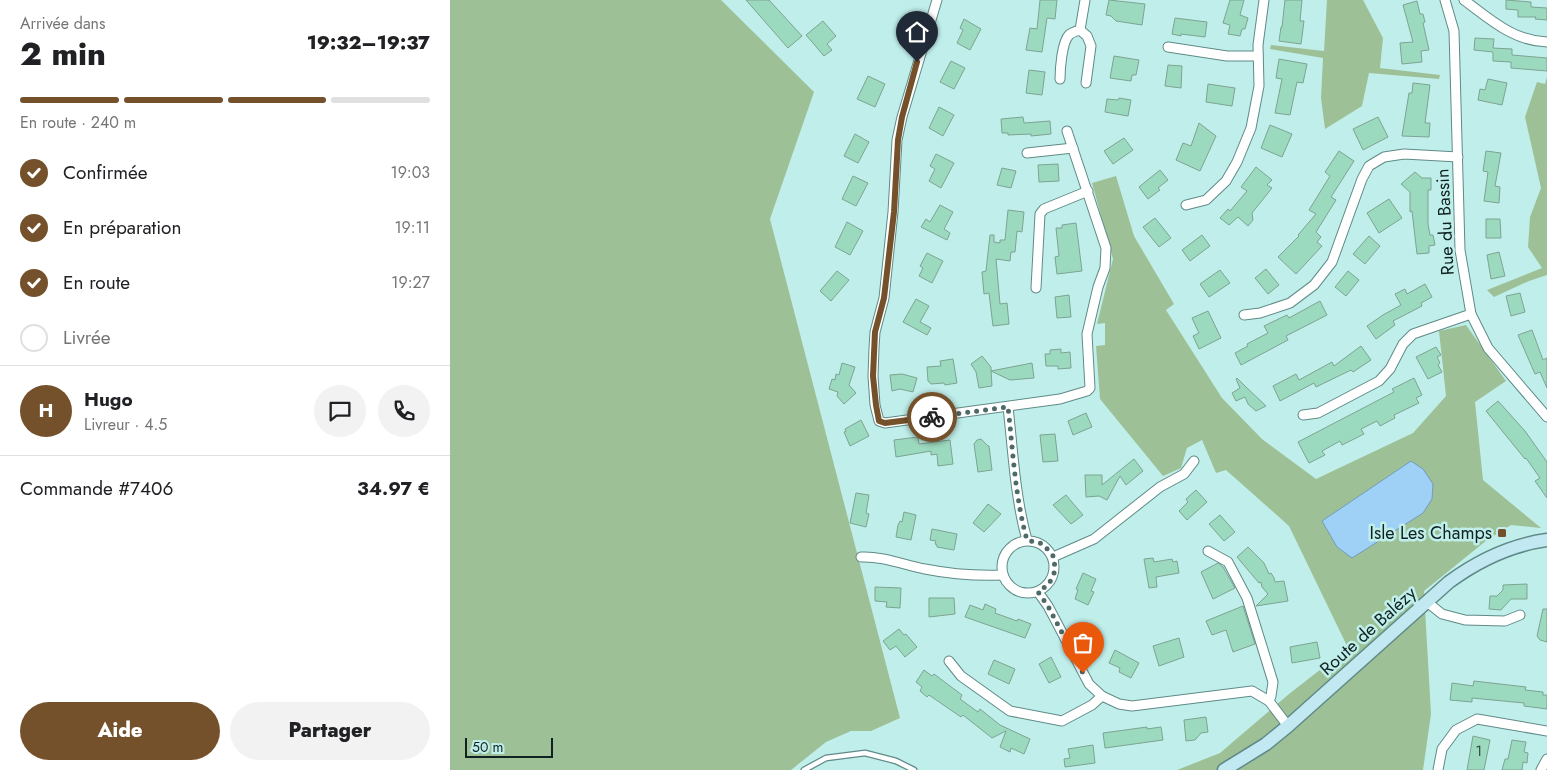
<!DOCTYPE html>
<html lang="fr">
<head>
<meta charset="utf-8">
<style>
  :root { --surface:#fff; --page:#f2f2f2; --text:#202124; --muted:#757577; --line:#e0e0e0; --accent:#75512b }
  body { margin:0; font-family:Jost,sans-serif; background:var(--page); color:var(--text); height:100vh; display:flex; flex-direction:column; font-size:19px; white-space:nowrap }
  * { box-sizing:border-box; margin:0 }
  p { font-size:16px; color:var(--muted) }
  .icon { flex:none; width:28px; height:28px; fill:none; stroke:currentColor; stroke-width:2; stroke-linecap:round; stroke-linejoin:round }
  .map { position:relative; flex:1; overflow:hidden }
  .side { display:flex; flex-direction:column; background:var(--surface); width:450px }
  .side>* { flex:none }
  .scale { position:absolute; left:15px; bottom:12px; width:88px; box-sizing:border-box; padding-left:5px; border:2px solid #102221; border-top:0; font-size:14px; line-height:18px; white-space:nowrap; color:#102221; -webkit-text-stroke:4px #c0efeb; paint-order:stroke }
  .pin { position:absolute; display:grid; place-items:center; width:42px; height:42px; color:#fff; margin:-51px -21px; border-radius:50% 50% 50% 0; rotate:-45deg; box-shadow:0 0 5px #0007 }
  .pin .icon { rotate:45deg }
  .courier { position:absolute; display:grid; place-items:center; width:50px; height:50px; margin:-25px; border:4px solid #75512b; border-radius:50%; background:#fff; color:#222; box-shadow:0 1px 6px #0007 }
  .headline em { font-style:normal; font-weight:800 }
  .headline div { display:flex; flex-direction:column-reverse }
  .headline { display:flex; align-items:center; justify-content:space-between; height:85px; padding:0 20px }
  h1 { font-size:32px; font-weight:800; line-height:38px }
  .bar { display:grid; grid-template-columns:repeat(4,1fr); gap:8px 5px; align-content:center; height:60px; padding:0 20px }
  .bar i { height:6px; border-radius:4px; background:var(--line) }
  .bar .current { background:var(--accent) }
  .bar p { grid-column:span 4 }
  .line { display:flex; align-items:center; gap:12px; padding:0 20px; border-top:1px solid var(--line) }
  .line div { flex:1 }
  .round { display:grid; place-items:center; flex:none; width:52px; height:52px; border-radius:26px; background:var(--page) }
  ol { padding:0 20px; list-style:none }
  li { display:flex; align-items:center; gap:15px; height:55px }
  li p { margin-inline-start:auto }
  li .icon { padding:5px; border-radius:50%; background:var(--accent); color:#fff; stroke-width:4 }
  li:last-child { color:var(--muted) }
  li i { width:28px; height:28px; border:2px solid var(--line); border-radius:50% }
  .primary-button { display:flex; gap:10px; margin-top:auto; padding:10px 20px }
  .primary-button a { flex:1; height:58px; border-radius:30px; background:var(--accent); color:#fff; font-size:20px; font-weight:800; line-height:58px; text-align:center }
  .primary-button a+a { background:var(--page); color:var(--text) }
  main { display:flex; flex:1; min-height:0 }
  .map>svg:first-child { display:block }
</style>
</head>
<body>
<main>
<section class="side">
<div class="headline"><div><h1>2 min</h1><p>Arrivée dans</p></div><em>19:32–19:37</em></div>
<div class="bar"><i class="current"></i><i class="current"></i><i class="current"></i><i></i><p>En route · 240 m</p></div>
<ol>
<li><svg class="icon" aria-label="check" viewBox="0 0 24 24"><path d="M5 12l5 5 9-10"/></svg>Confirmée<p>19:03</p></li>
<li><svg class="icon" aria-label="check" viewBox="0 0 24 24"><path d="M5 12l5 5 9-10"/></svg>En préparation<p>19:11</p></li>
<li><svg class="icon" aria-label="check" viewBox="0 0 24 24"><path d="M5 12l5 5 9-10"/></svg>En route<p>19:27</p></li>
<li><i></i>Livrée</li>
</ol>
<div class="line" style="height:90px"><b class="round" style="background:var(--accent);color:#fff">H</b><div><b>Hugo</b><p>Livreur · 4.5</p></div><a class="round"><svg class="icon" aria-label="chat" viewBox="0 0 24 24"><path d="M4 5h16v11H9l-5 4z"/></svg></a><a class="round"><svg class="icon" aria-label="phone" viewBox="0 0 24 24"><path d="M5 4h4l2 5-3 2q2 4 5 5l2-3 5 2v4C11 20 4 13 5 4z"/></svg></a></div>
<div class="line" style="height:65px"><div>Commande #7406</div><b>34.97 €</b></div>
<div class="primary-button"><a>Aide</a><a>Partager</a></div>
</section>
<div class="map">
<svg width="1097" height="770" viewBox="0 0 1097 770">
  <rect width="100%" height="100%" fill="#c0efeb"/>
  <!-- green -->
  <g fill="#9dc097">
    <polygon points="0,0 271,0 364,92 320,219 450,718 421,731 401,731 376,742 341,770 0,770"/>
    <polygon points="877,0 913,0 933,38 930,68 990,75 989,79 919,73 912,106 875,129 871,98 873,58 820,49 821,45 874,51"/>
    <polygon points="1097,77 1097,275 1079,281 1044,297 1037,290 1092,268 1078,247 1080,217 1091,188 1075,117 1087,82 1095,84"/>
    <polygon points="666,176 684,236 724,304 716,310 772,398 812,439 866,479 963,433 996,396 989,331 1016,325 1056,381 1025,402 1033,480 1091,528 1061,525 1037,540 974,591 981,714 973,770 727,770 770,753 839,694 898,648 839,526 776,470 766,473 752,440 737,448 731,468 713,476 650,399 646,346 655,345 655,323 647,324 663,259 642,183"/>
  </g>
  <!-- water -->
  <polygon fill="#9fd1f6" stroke="#749cb6" points="961,461 973,469 983,484 982,499 973,513 902,558 887,547 872,521"/>
  <!-- building -->
  <g fill="#9cdabf" stroke="#7da392">
    <polygon points="296,0 319,0 352,36 338,48"/>
    <polygon points="590,0 607,0 605,19 597,18 592,52 576,50 580,28 587,29"/>
    <polygon points="659,0 695,4 692,25 666,21 661,16 656,15"/>
    <polygon points="780,0 794,0 790,15 798,18 795,29 792,29 790,36 778,34 780,25 773,23"/>
    <polygon points="835,0 852,0 850,21 854,21 851,44 829,41 831,27 832,27"/>
    <polygon points="1056,0 1081,2 1081,7 1097,8 1097,20 1085,19 1086,17 1068,17 1068,10 1056,9"/>
    <polygon points="967,1 970,14 973,14 975,22 973,23 979,50 971,51 972,62 952,64 950,43 963,42 953,5"/>
    <polygon points="725,18 757,22 755,37 731,34 731,36 722,34"/>
    <polygon points="514,19 531,29 520,50 507,43 513,30 510,28"/>
    <polygon points="373,21 386,36 377,44 382,50 374,56 356,35"/>
    <polygon points="1025,38 1044,39 1043,48 1062,49 1062,55 1097,58 1097,71 1061,68 1061,62 1043,61 1043,52 1024,50"/>
    <polygon points="664,56 689,60 686,75 682,75 681,81 660,78"/>
    <polygon points="829,59 857,64 853,83 847,82 840,115 825,113 832,79 826,78"/>
    <polygon points="501,61 515,68 504,89 490,82"/>
    <polygon points="718,65 732,66 731,88 715,86"/>
    <polygon points="579,70 595,72 592,95 576,93"/>
    <polygon points="418,76 435,84 425,107 407,99"/>
    <polygon points="1038,79 1057,83 1052,105 1028,100 1030,89 1035,90"/>
    <polygon points="963,83 980,85 975,123 980,123 979,137 952,136 959,93 962,93"/>
    <polygon points="758,84 785,88 782,106 756,102"/>
    <polygon points="669,98 681,100 678,116 655,112 657,99 668,100"/>
    <polygon points="489,107 504,115 493,136 479,128"/>
    <polygon points="573,117 574,123 600,121 601,134 581,136 581,134 558,135 558,133 552,133 551,119"/>
    <polygon points="928,117 938,137 913,150 903,129"/>
    <polygon points="749,123 766,136 750,171 726,160 733,143 741,146"/>
    <polygon points="820,125 842,134 832,157 811,148"/>
    <polygon points="405,134 419,142 408,163 394,156"/>
    <polygon points="674,138 683,150 663,164 654,151"/>
    <polygon points="889,151 904,161 881,197 886,200 866,232 871,237 867,242 872,246 846,274 828,257 849,236 848,235 866,214 859,210 880,176 875,172"/>
    <polygon points="1036,151 1051,153 1045,186 1050,187 1049,203 1034,201 1038,172 1033,171"/>
    <polygon points="486,154 504,163 491,188 479,181 485,169 480,166"/>
    <polygon points="608,164 609,181 589,182 588,165"/>
    <polygon points="806,167 822,180 817,185 822,188 802,213 803,220 798,226 788,217 779,225 770,218 778,209 780,211 797,191 791,187"/>
    <polygon points="552,168 566,171 561,188 547,185"/>
    <polygon points="710,170 718,180 708,188 710,190 698,199 689,187"/>
    <polygon points="965,172 972,178 981,178 981,190 978,190 978,224 980,235 983,235 985,245 979,246 979,253 967,254 962,211 960,212 960,192 951,184"/>
    <polygon points="403,176 418,183 406,206 392,199"/>
    <polygon points="939,199 952,218 929,233 917,213"/>
    <polygon points="490,205 503,212 494,229 500,233 497,240 471,227 476,219 480,222"/>
    <polygon points="558,210 574,212 572,232 567,231 565,252 561,252 560,261 546,259 550,304 557,303 559,324 543,326 539,293 534,294 532,272 536,271 540,235 544,235 544,242 550,243 550,240 555,240"/>
    <polygon points="705,218 721,238 709,247 693,227"/>
    <polygon points="1036,219 1050,219 1051,238 1036,238"/>
    <polygon points="397,222 413,231 400,255 385,247"/>
    <polygon points="626,223 632,271 607,274 605,257 609,256 606,228 612,228 612,225"/>
    <polygon points="752,235 760,246 740,261 732,250"/>
    <polygon points="919,236 930,246 915,264 903,254"/>
    <polygon points="1049,252 1055,276 1041,279 1037,255"/>
    <polygon points="477,253 493,261 482,283 469,276 473,268 470,266"/>
    <polygon points="816,269 829,285 818,294 805,278"/>
    <polygon points="770,270 780,283 759,297 750,284"/>
    <polygon points="387,271 399,280 381,301 370,291"/>
    <polygon points="898,271 909,280 896,296 885,287"/>
    <polygon points="975,284 982,297 971,303 972,306 943,321 945,325 926,339 917,326 933,315 951,305 945,294 955,289 957,294"/>
    <polygon points="1070,293 1075,312 1061,316 1056,296"/>
    <polygon points="619,295 621,317 607,318 605,297"/>
    <polygon points="466,299 479,306 470,322 481,328 477,335 453,322"/>
    <polygon points="870,301 877,315 836,336 838,340 791,365 785,353 798,346 797,344 818,333 814,326 837,315 839,318"/>
    <polygon points="758,311 771,338 749,349 743,336 749,333 742,318"/>
    <polygon points="1082,330 1093,360 1097,358 1097,388 1090,372 1085,374 1068,335"/>
    <polygon points="911,346 921,360 903,372 901,370 866,387 864,383 830,401 823,386 846,374 849,380 882,362 884,366"/>
    <polygon points="986,347 991,355 987,357 990,363 988,365 992,372 978,379 966,357"/>
    <polygon points="611,349 611,353 620,352 621,368 608,369 608,366 596,366 595,354 600,354 600,350"/>
    <polygon points="532,356 541,367 541,371 582,363 584,378 560,380 541,371 542,386 529,388 526,372 521,364"/>
    <polygon points="503,359 507,383 495,385 494,383 481,384 478,381 477,367 491,366 490,361"/>
    <polygon points="392,363 405,367 399,385 406,393 394,404 387,396 388,392 379,389 382,379 385,380 386,374 389,375"/>
    <polygon points="452,374 467,378 463,392 450,389 442,391 440,375"/>
    <polygon points="787,378 796,387 816,406 806,411 798,404 795,397 786,401 782,393 790,388 786,379"/>
    <polygon points="964,378 972,395 966,398 969,403 944,415 945,418 930,426 927,421 911,429 914,434 892,445 890,441 872,451 875,455 859,463 848,442 944,392 942,389"/>
    <polygon points="1048,401 1075,431 1097,462 1097,498 1085,481 1090,478 1076,458 1075,459 1036,411"/>
    <polygon points="636,413 642,427 623,435 618,421"/>
    <polygon points="411,420 419,436 400,446 394,432 396,431 395,429"/>
    <polygon points="605,434 608,461 593,462 590,435"/>
    <polygon points="468,437 469,444 500,440 503,464 488,466 487,454 481,455 481,451 446,457 444,440"/>
    <polygon points="531,439 538,446 539,446 542,470 528,472 524,444 527,440"/>
    <polygon points="684,459 693,471 676,485 670,476 657,500 649,496 636,497 635,475 652,475 652,485"/>
    <polygon points="746,490 757,502 737,520 729,511 738,502 736,499"/>
    <polygon points="406,493 419,495 416,513 419,514 416,527 400,523"/>
    <polygon points="616,495 633,515 621,524 603,505"/>
    <polygon points="538,504 551,514 534,532 523,523"/>
    <polygon points="454,512 466,515 461,540 446,537 448,525 450,521 452,522"/>
    <polygon points="770,515 785,532 774,541 759,524"/>
    <polygon points="482,529 507,534 504,550 487,547 487,545 485,544 486,541 480,540"/>
    <polygon points="798,547 814,563 819,574 821,573 824,578 825,582 834,581 838,601 806,606 818,594 812,587 811,582 809,583 787,557"/>
    <polygon points="703,558 704,562 722,559 723,562 727,561 729,573 706,577 707,587 699,588 694,559"/>
    <polygon points="768,563 773,567 785,588 763,599 751,572"/>
    <polygon points="633,573 646,579 641,591 644,592 638,605 625,599 628,590 626,589"/>
    <polygon points="1077,584 1077,599 1061,599 1051,610 1039,609 1040,596 1047,596 1053,590 1053,585"/>
    <polygon points="425,587 451,588 450,608 436,607 437,602 425,601"/>
    <polygon points="479,598 504,598 505,614 479,617"/>
    <polygon points="535,604 546,609 545,613 567,621 568,619 581,624 575,638 515,617 520,605 533,610"/>
    <polygon points="793,606 805,644 783,652 776,630 762,635 756,621"/>
    <polygon points="1093,609 1097,609 1097,642 1090,640 1087,636"/>
    <polygon points="449,629 454,635 456,634 467,647 455,657 446,646 440,650 433,641"/>
    <polygon points="729,638 734,657 709,666 703,646"/>
    <polygon points="867,642 870,658 842,663 840,647"/>
    <polygon points="665,650 689,663 681,678 669,672 670,668 659,663"/>
    <polygon points="601,657 611,677 599,683 589,664"/>
    <polygon points="544,660 565,669 559,684 538,674"/>
    <polygon points="474,670 482,676 484,674 512,695 510,699 528,712 530,709 550,725 580,739 574,754 561,748 560,752 550,747 556,731 542,738 513,715 511,717 479,695 477,697 470,691 472,687 466,682"/>
    <polygon points="1024,681 1076,687 1075,690 1093,692 1093,695 1097,695 1097,709 1074,706 1074,703 1022,698 1022,702 1000,700 1002,683 1023,686"/>
    <polygon points="756,717 758,732 751,733 745,740 736,741 734,720"/>
    <polygon points="697,727 697,729 711,727 713,740 655,748 653,733"/>
    <polygon points="1023,736 1040,740 1034,770 1017,770"/>
    <polygon points="1062,740 1076,742 1074,752 1078,753 1077,763 1073,762 1072,770 1052,770 1055,759 1058,759"/>
    <polygon points="643,745 645,763 615,767 614,759 620,758 618,749"/>
  </g>
  <g fill="none" stroke-linecap="round" stroke-linejoin="round">
    <!-- service casing -->
    <g stroke="#5f8a87" stroke-width="7">
      <polyline id="service" points="354,770 376,758 415,753 446,761 464,770"/>
    </g>
    <!-- minor casing -->
    <g stroke="#5f8a87" stroke-width="11">
      <g id="minor">
        <polyline points="487,0 452,117 447,140 443,212 434,298 425,332 424,348 423,376 425,405 429,421 435,423 610,399 637,391 640,388 637,334 648,287 655,268 656,248 617,131"/>
        <polyline points="995,0 1004,31 1010,250 1021,314 1038,348 1097,417"/>
        <path d="M1014,0c26,19 49,41 83,42"/>
        <polyline points="630,30 637,36 641,46 636,83"/>
        <polyline points="718,47 777,56 808,56"/>
        <path d="M610,79c0,-10 2,-37 9,-44 3,-3 8,-4 11,-5l5,-30"/>
        <polyline points="577,153 623,148"/>
        <polyline points="736,205 756,200 776,181 787,162 801,128 809,86 808,45 814,0"/>
        <polyline points="586,288 590,214 594,209 638,191"/>
        <polyline points="794,315 810,313 840,303 864,285 882,262 912,179 919,166 934,157 954,154 1008,157"/>
        <path d="M558,407c5,44 7,90 19,133"/>
        <polyline points="853,415 868,413 929,381 940,369 953,344 963,334 1021,314"/>
        <circle cx="578" cy="567" r="26"/>
        <polyline points="758,551 778,562 797,598 823,682 821,696 819,701"/>
        <path d="M411,557c22,-1 43,8 64,12 25,5 52,7 78,6"/>
        <polyline points="603,557 644,539 710,487 734,474 744,461"/>
        <polyline points="588,592 598,606 639,684 652,696 669,704 682,706 802,691 819,701 838,726"/>
        <polyline points="977,602 992,614 1015,620 1055,621 1070,615"/>
        <polyline points="499,661 511,676 560,711 612,721 642,705 652,696"/>
        <polyline points="988,770 992,749 1006,730 1027,719 1097,731"/>
        <polyline points="1091,770 1097,759"/>
      </g>
    </g>
    <!-- secondary casing -->
    <g stroke="#5f8a87" stroke-width="15">
      <path id="secondary" d="M774,770l42,-26 22,-18 161,-144c30,-22 61,-37 98,-42"/>
    </g>
    <!-- service -->
    <use href="#service" stroke="#fff" stroke-width="4.5"/>
    <!-- minor -->
    <use href="#minor" stroke="#fff" stroke-width="9"/>
    <!-- secondary -->
    <use href="#secondary" stroke="#c2e9f2" stroke-width="12"/>
  </g>
  <g fill="none" stroke-linecap="round" stroke-linejoin="round">
    <!-- done -->
    <path stroke="#4e6a68" stroke-width="5" stroke-dasharray="0 9" d="M482,417l76,-10c5,44 7,90 19,133l16,4 11,13 1,14 -6,13 -11,8 10,14 35,67"/>
    <!-- route -->
    <polyline stroke="#75512b" stroke-width="6" points="467,62 452,117 448,140 444,212 434,298 425,332 423,376 426,405 429,421 435,423 482,417"/>
  </g>
  <!-- markers -->
  <rect fill="#75512b" stroke="#c0efeb" stroke-width="2" x="1047" y="528" width="10" height="10" rx="2.5"/>
  <g text-anchor="middle" dominant-baseline="central" stroke-width="5" stroke-linejoin="round" paint-order="stroke">
    <!-- number labels -->
    <g font-size="15" fill="#335048">
      <text x="1029" y="751">1</text>
    </g>
    <!-- street labels -->
    <g font-size="18" fill="#102221" stroke="#c0efeb">
      <text transform="translate(995 222) rotate(-93)">Rue du Bassin</text>
      <text transform="translate(918 631) rotate(-42)">Route de Balézy</text>
    </g>
    <!-- poi labels -->
    <g font-size="18" fill="#102221" stroke="#c0efeb" text-anchor="end">
      <text x="1042" y="533">Isle Les Champs</text>
    </g>
  </g>
</svg>
<div class="scale">50 m</div>
<div class="pin" style="left:633px;top:673px;background:#ea580c"><svg class="icon" aria-label="bag" viewBox="0 0 24 24"><path d="M5 8h14l-1 12H6zM9 8a3 3 0 0 1 6 0"/></svg></div>
<div class="pin" style="left:467px;top:62px;background:#1f2937"><svg class="icon" aria-label="home" viewBox="0 0 24 24"><path d="M3 11l9-7 9 7M6 9v11h12V9"/></svg></div>
<div class="courier" style="left:482px;top:417px"><svg class="icon" aria-label="bike" viewBox="0 0 24 24"><circle cx="6" cy="16" r="4"/><circle cx="18" cy="16" r="4"/><path d="M6 16l4-8h5l3 8M10 8l3 8H6M13 5h3"/></svg></div>
</div>
</main>
</body>
</html>
